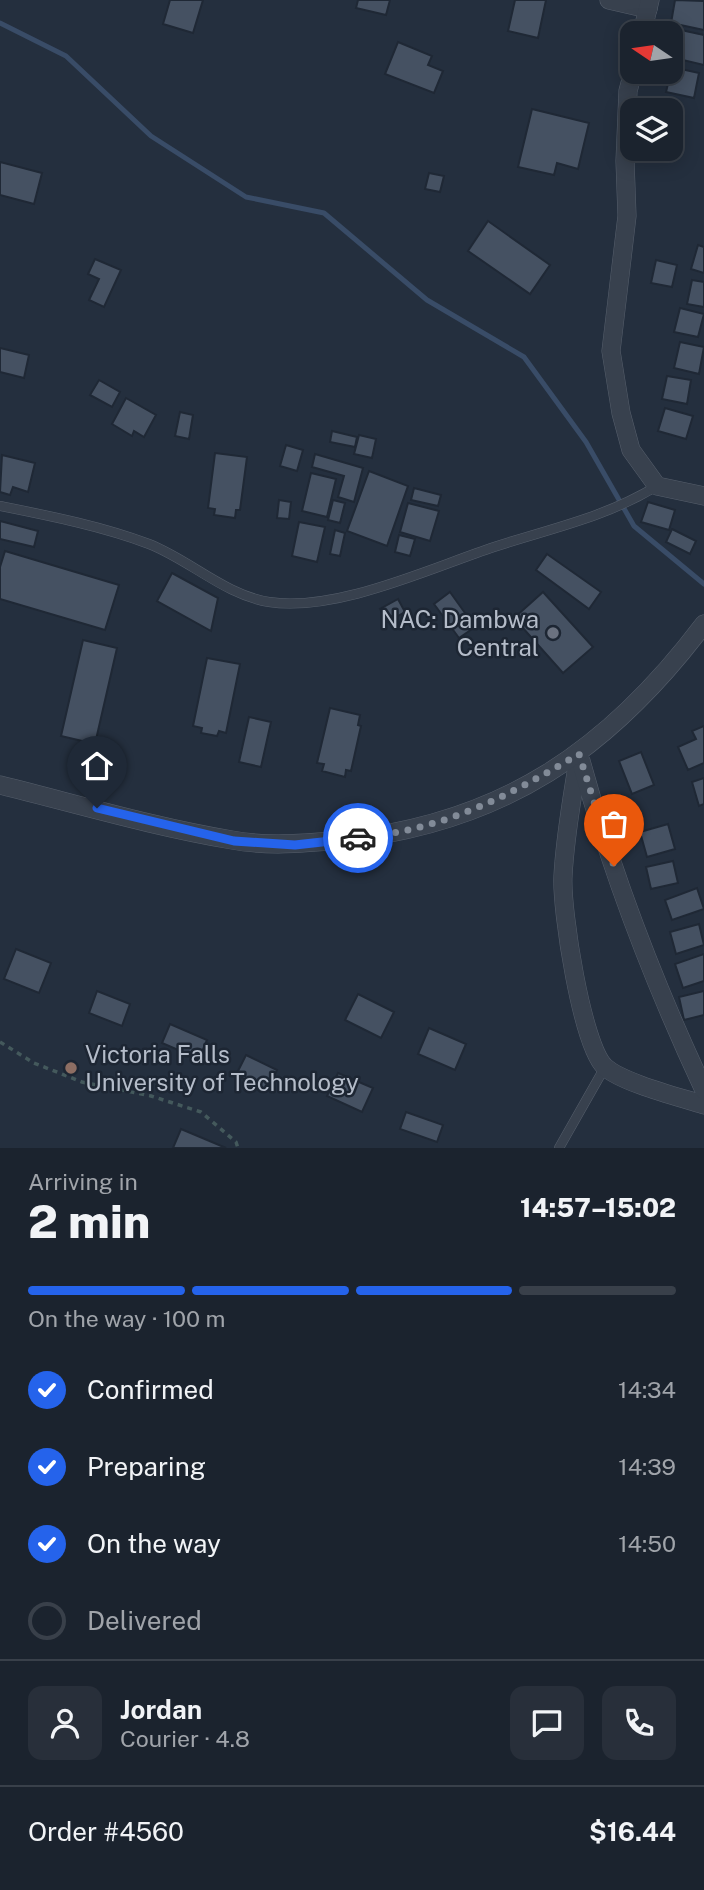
<!DOCTYPE html>
<html lang="en">
<head>
<meta charset="utf-8">
<style>
  :root { --surface:#1b232e; --page:#282f3a; --text:#f1f3f6; --muted:#a0a4aa; --line:#39404a; --accent:#2563eb }
  body { margin:0; font-family:"Public Sans",sans-serif; background:var(--page); color:var(--text); height:100vh; display:flex; flex-direction:column; font-size:26px; white-space:nowrap }
  * { box-sizing:border-box; margin:0 }
  p { font-size:23px; color:var(--muted) }
  .icon { flex:none; width:38px; height:38px; fill:none; stroke:currentColor; stroke-width:2; stroke-linecap:round; stroke-linejoin:round }
  .map { position:relative; height:1148px; overflow:hidden }
  .sheet { display:flex; flex-direction:column; background:var(--surface); flex:1 }
  .sheet>* { flex:none }
  .needle { width:46px; rotate:283deg }
  .controls { position:absolute; left:620px; top:21px; display:grid; gap:14px }
  .controls a { display:grid; place-items:center; width:63px; height:63px; border-radius:14px; background:var(--surface); box-shadow:0 4px 18px #0003,0 0 0 2px var(--line); font-size:35px }
  .pin { position:absolute; display:grid; place-items:center; width:60px; height:60px; color:#fff; margin:-72px -30px; border-radius:50% 50% 50% 0; rotate:-45deg; box-shadow:0 0 7px #0007 }
  .pin .icon { rotate:45deg }
  .courier { position:absolute; display:grid; place-items:center; width:70px; height:70px; margin:-35px; border:5px solid #2563eb; border-radius:50%; background:#fff; color:#222; box-shadow:0 2px 9px #0007 }
  .headline em { font-style:normal; font-weight:800 }
  .headline div { display:flex; flex-direction:column-reverse }
  .headline { display:flex; align-items:center; justify-content:space-between; height:119px; padding:0 28px }
  h1 { font-size:46px; font-weight:800; line-height:52px }
  .bar { display:grid; grid-template-columns:repeat(4,1fr); gap:10px 7px; align-content:center; height:84px; padding:0 28px }
  .bar i { height:9px; border-radius:5px; background:var(--line) }
  .bar .active { background:var(--accent) }
  .bar p { grid-column:span 4 }
  .line { display:flex; align-items:center; gap:18px; padding:0 28px; border-top:2px solid var(--line) }
  .line div { flex:1 }
  .round { display:grid; place-items:center; flex:none; width:74px; height:74px; border-radius:14px; background:var(--page) }
  ol { padding:0 28px; list-style:none }
  li { display:flex; align-items:center; gap:21px; height:77px }
  li p { margin-inline-start:auto }
  li .icon { padding:7px; border-radius:50%; background:var(--accent); color:#fff; stroke-width:4 }
  li:last-child { color:var(--muted) }
  li i { width:38px; height:38px; border:4px solid var(--line); border-radius:50% }
  .map>svg:first-child { display:block }
</style>
</head>
<body>
<div class="map">
<svg width="704" height="1148" viewBox="0 0 704 1148">
  <rect width="100%" height="100%" fill="#242f3e"/>
  <g fill="none" stroke-linecap="round" stroke-linejoin="round">
    <!-- stream -->
    <polyline stroke="#394c67" stroke-width="5" points="0,23 66,56 151,136 246,197 324,213 427,300 524,357 586,442 634,526 704,584"/>
  </g>
  <!-- building -->
  <g fill="#455162" stroke="#1f2835" stroke-width="2">
    <polygon points="170,0 203,0 193,33 163,24"/>
    <polygon points="358,0 390,0 386,15 356,8"/>
    <polygon points="515,0 546,0 538,38 508,31"/>
    <polygon points="675,0 704,1 704,30 671,23"/>
    <polygon points="667,27 704,35 704,65 670,57 670,33 665,33"/>
    <polygon points="398,42 432,56 428,65 443,71 434,93 385,74"/>
    <polygon points="672,67 699,73 694,98 666,92"/>
    <polygon points="532,109 589,123 578,169 557,163 554,175 518,167"/>
    <polygon points="0,162 42,173 34,204 0,195"/>
    <polygon points="429,173 444,176 440,192 425,189"/>
    <polygon points="488,221 550,265 530,294 468,251"/>
    <polygon points="698,245 704,247 704,273 691,269"/>
    <polygon points="95,259 121,270 104,307 89,300 99,279 88,274"/>
    <polygon points="656,260 677,265 672,287 651,283"/>
    <polygon points="692,280 704,282 704,307 687,304"/>
    <polygon points="680,308 704,314 698,337 674,332"/>
    <polygon points="680,342 704,347 699,374 674,368"/>
    <polygon points="0,348 29,355 24,378 0,372"/>
    <polygon points="667,376 691,380 687,404 662,399"/>
    <polygon points="99,380 120,392 112,407 90,395"/>
    <polygon points="126,398 156,415 144,437 134,431 132,436 112,424"/>
    <polygon points="665,408 693,416 686,439 658,431"/>
    <polygon points="180,412 193,415 189,439 175,436"/>
    <polygon points="332,431 357,437 355,447 330,442"/>
    <polygon points="359,435 376,439 372,458 354,454"/>
    <polygon points="286,445 303,450 297,471 280,466"/>
    <polygon points="215,453 247,457 240,510 236,510 235,518 214,515 215,509 208,508"/>
    <polygon points="315,454 363,468 354,502 338,497 344,476 312,467"/>
    <polygon points="2,455 35,463 28,492 13,487 10,495 0,492"/>
    <polygon points="369,471 408,486 387,546 347,531"/>
    <polygon points="311,473 336,479 327,517 302,511"/>
    <polygon points="414,488 441,495 438,506 411,500"/>
    <polygon points="279,500 291,502 289,519 277,518"/>
    <polygon points="333,500 345,503 340,523 328,520"/>
    <polygon points="648,502 675,510 669,530 641,522"/>
    <polygon points="408,503 439,511 430,541 400,532"/>
    <polygon points="0,521 38,531 34,547 0,539"/>
    <polygon points="299,522 325,527 317,562 292,556"/>
    <polygon points="672,529 696,541 690,554 666,542"/>
    <polygon points="335,530 345,533 340,556 330,554"/>
    <polygon points="399,535 415,539 410,556 395,552"/>
    <polygon points="5,551 119,585 105,630 0,599 0,567"/>
    <polygon points="547,554 601,592 589,609 536,570"/>
    <polygon points="172,573 218,598 211,631 157,601"/>
    <polygon points="450,592 475,627 459,638 434,604"/>
    <polygon points="543,592 593,647 563,673 514,618"/>
    <polygon points="398,599 405,612 387,622 380,609"/>
    <polygon points="83,640 117,648 95,744 61,736"/>
    <polygon points="207,658 240,664 226,733 219,731 217,736 201,733 202,728 193,726"/>
    <polygon points="330,708 360,715 358,725 361,726 351,771 346,770 345,777 322,771 324,764 317,763"/>
    <polygon points="249,717 271,722 261,767 239,762"/>
    <polygon points="704,726 704,763 688,770 678,747 696,739 692,731"/>
    <polygon points="641,752 654,785 632,794 619,761"/>
    <polygon points="704,778 704,804 699,806 692,782"/>
    <polygon points="668,824 675,849 647,857 640,832"/>
    <polygon points="673,861 678,883 651,889 646,867"/>
    <polygon points="697,888 704,909 672,920 665,900"/>
    <polygon points="699,924 704,945 676,954 670,932"/>
    <polygon points="16,949 51,963 39,993 4,979"/>
    <polygon points="704,954 704,981 683,988 675,964"/>
    <polygon points="97,991 130,1004 122,1026 89,1013"/>
    <polygon points="704,991 704,1015 684,1020 679,997"/>
    <polygon points="358,994 394,1012 381,1038 345,1020"/>
    <polygon points="170,1024 207,1040 199,1059 162,1043"/>
    <polygon points="429,1028 466,1044 455,1070 418,1054"/>
    <polygon points="246,1055 277,1070 268,1090 236,1075"/>
    <polygon points="338,1073 373,1088 362,1112 327,1096"/>
    <polygon points="406,1112 443,1125 437,1142 400,1129"/>
    <polygon points="181,1129 226,1148 173,1148"/>
  </g>
  <g fill="none" stroke-linecap="round" stroke-linejoin="round">
    <!-- lane casing -->
    <g stroke="#565f6c" stroke-width="10">
      <g id="lane">
        <path d="M0,506c50,10 101,20 149,38 41,16 76,51 120,58 68,10 159,-33 225,-55 58,-19 110,-29 163,-61"/>
        <polyline points="559,1148 605,1067"/>
      </g>
    </g>
    <!-- street casing -->
    <g stroke="#565f6c" stroke-width="19">
      <g id="street">
        <polyline points="609,0 648,9"/>
        <polyline points="642,33 650,0"/>
        <polyline points="633,72 628,91 625,161 627,216 611,351 621,413 631,450 657,486 704,496"/>
        <path d="M579,754c-6,40 -14,81 -16,122 -2,33 19,170 42,191 18,16 74,30 99,38"/>
        <path d="M581,761c31,113 73,222 123,329"/>
        <path d="M0,785c77,19 154,42 232,55 37,7 75,3 111,0 160,-17 266,-90 361,-216"/>
      </g>
    </g>
    <!-- path -->
    <polyline stroke="#44595c" stroke-width="3.5" stroke-dasharray="5 5" stroke-linecap="butt" points="0,1042 34,1063 82,1082 151,1096 201,1112 236,1142 238,1148"/>
    <!-- lane -->
    <use href="#lane" stroke="#38414e" stroke-width="9"/>
    <!-- street -->
    <use href="#street" stroke="#38414e" stroke-width="18"/>
  </g>
  <g fill="none" stroke-linecap="round" stroke-linejoin="round">
    <!-- done -->
    <path stroke="#828b98" stroke-width="7" stroke-dasharray="0 12.6" d="M358,838c87,-9 147,-40 221,-84l35,112"/>
    <!-- route -->
    <polyline stroke="#2563eb" stroke-width="9" points="97,808 234,841 295,845 358,838"/>
  </g>
  <!-- markers -->
  <circle fill="#6b7280" stroke="#1d2633" stroke-width="2.5" cx="553" cy="633" r="7"/>
  <circle fill="#8d6e63" stroke="#1d2633" stroke-width="2.5" cx="71" cy="1068" r="7"/>
  <g text-anchor="middle" dominant-baseline="central" stroke-width="5" stroke-linejoin="round" paint-order="stroke">
    <!-- poi labels -->
    <g font-size="24" fill="#b4bcc9" stroke="#1d2633" text-anchor="end">
      <text x="539" y="619">NAC: Dambwa<tspan x="539" dy="28">Central</tspan></text>
      <text x="85" y="1054" text-anchor="start">Victoria Falls<tspan x="85" dy="28">University of Technology</tspan></text>
    </g>
  </g>
</svg>
<div class="controls">
<a><svg class="needle" viewBox="-14 -14 28 28"><path d="M0-13l5 13h-10z" fill="#e53935"/><path d="M0 13l5-13h-10z" fill="#a0a4aa"/></svg></a>
<a><svg class="icon" aria-label="layers" viewBox="0 0 24 24"><path d="M12 4l9 5-9 5-9-5zM3 14l9 5 9-5"/></svg></a>
</div>
<div class="pin" style="left:614px;top:866px;background:#ea580c"><svg class="icon" aria-label="bag" viewBox="0 0 24 24"><path d="M5 8h14l-1 12H6zM9 8a3 3 0 0 1 6 0"/></svg></div>
<div class="pin" style="left:97px;top:808px;background:#1f2937"><svg class="icon" aria-label="home" viewBox="0 0 24 24"><path d="M3 11l9-7 9 7M6 9v11h12V9"/></svg></div>
<div class="courier" style="left:358px;top:838px"><svg class="icon" aria-label="car" viewBox="0 0 24 24"><path d="M5 17H2v-5l4-1 3-4h7l3 4 3 1v5h-3M9 17h6M6 11h13"/><circle cx="7" cy="17" r="2"/><circle cx="17" cy="17" r="2"/></svg></div>
</div>
<section class="sheet">
<div class="headline"><div><h1>2 min</h1><p>Arriving in</p></div><em>14:57–15:02</em></div>
<div class="bar"><i class="active"></i><i class="active"></i><i class="active"></i><i></i><p>On the way · 100 m</p></div>
<ol>
<li><svg class="icon" aria-label="check" viewBox="0 0 24 24"><path d="M5 12l5 5 9-10"/></svg>Confirmed<p>14:34</p></li>
<li><svg class="icon" aria-label="check" viewBox="0 0 24 24"><path d="M5 12l5 5 9-10"/></svg>Preparing<p>14:39</p></li>
<li><svg class="icon" aria-label="check" viewBox="0 0 24 24"><path d="M5 12l5 5 9-10"/></svg>On the way<p>14:50</p></li>
<li><i></i>Delivered</li>
</ol>
<div class="line" style="height:126px"><a class="round"><svg class="icon" aria-label="person" viewBox="0 0 24 24"><circle cx="12" cy="8" r="4"/><path d="M4 21q1-7 8-7t8 7"/></svg></a><div><b>Jordan</b><p>Courier · 4.8</p></div><a class="round"><svg class="icon" aria-label="chat" viewBox="0 0 24 24"><path d="M4 5h16v11H9l-5 4z"/></svg></a><a class="round"><svg class="icon" aria-label="phone" viewBox="0 0 24 24"><path d="M5 4h4l2 5-3 2q2 4 5 5l2-3 5 2v4C11 20 4 13 5 4z"/></svg></a></div>
<div class="line" style="height:91px"><div>Order #4560</div><b>$16.44</b></div>
</section>
</body>
</html>
